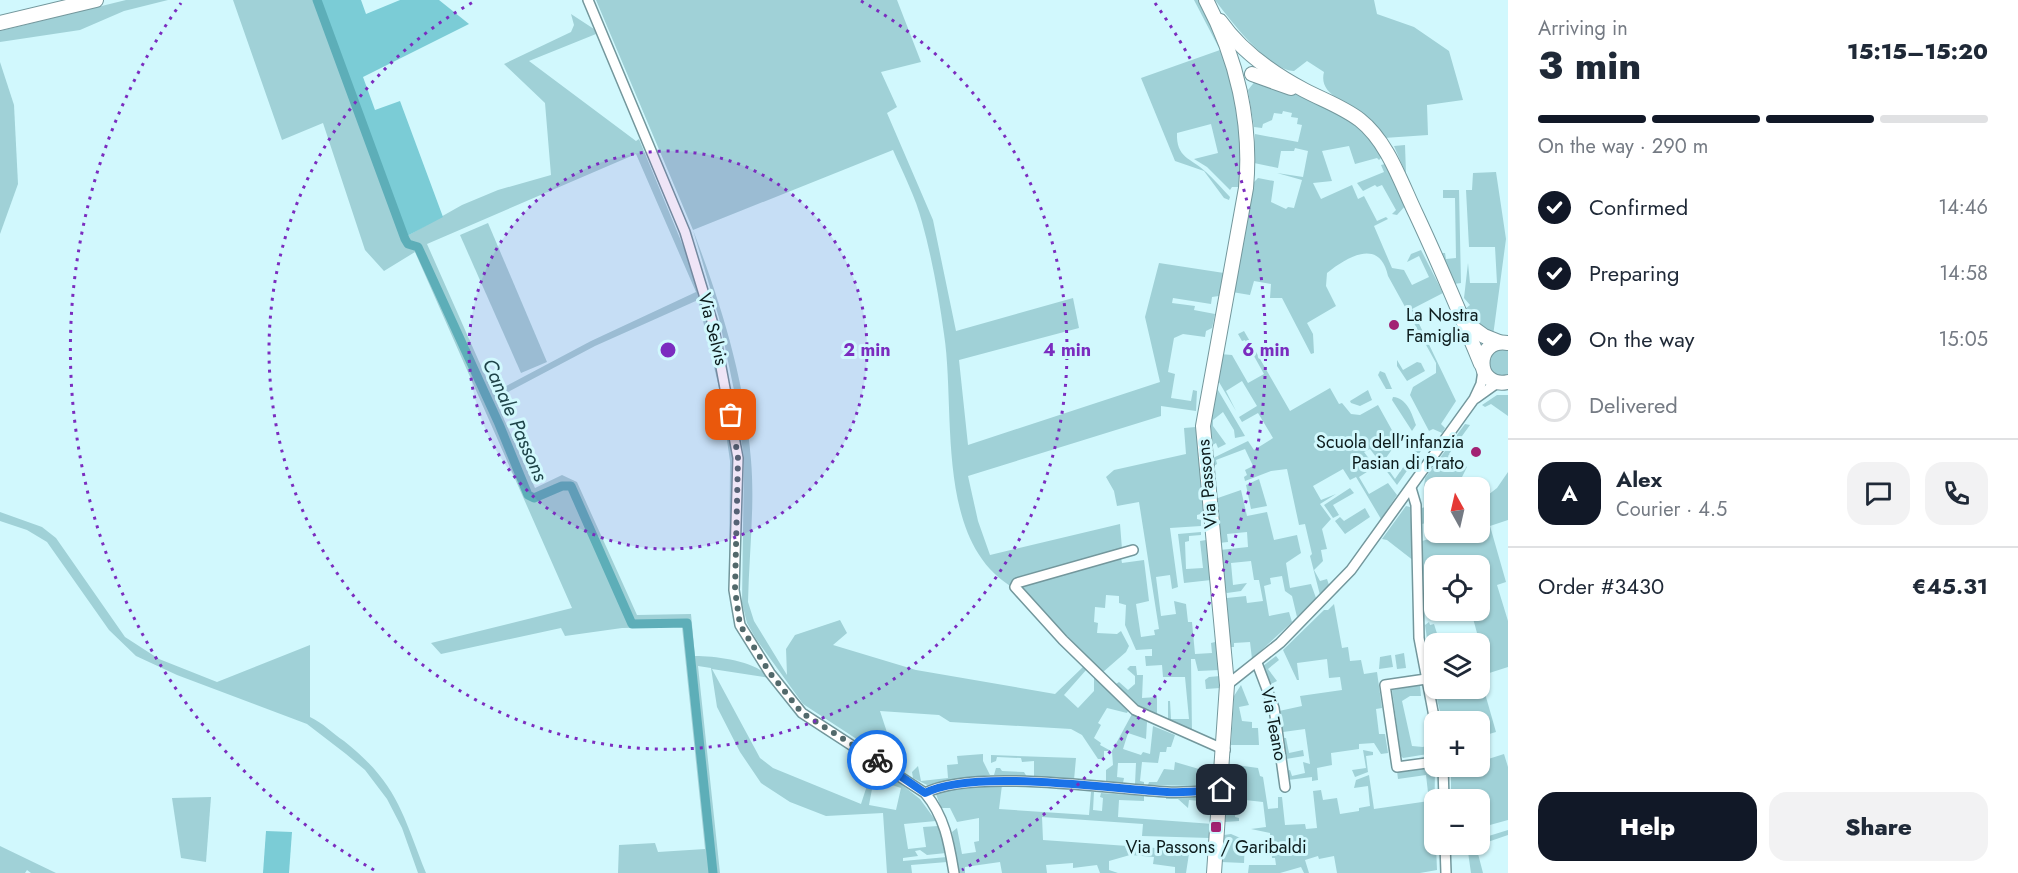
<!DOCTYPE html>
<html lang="en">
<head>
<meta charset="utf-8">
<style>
  :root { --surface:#fff; --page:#f2f2f3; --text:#1f2937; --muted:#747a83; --line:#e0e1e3; --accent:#111827 }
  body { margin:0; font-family:Jost,sans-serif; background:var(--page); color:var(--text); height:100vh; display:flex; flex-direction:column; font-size:22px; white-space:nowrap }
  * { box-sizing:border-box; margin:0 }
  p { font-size:20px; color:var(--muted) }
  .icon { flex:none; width:33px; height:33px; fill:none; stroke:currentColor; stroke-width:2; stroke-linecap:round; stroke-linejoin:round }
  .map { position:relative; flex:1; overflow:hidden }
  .side { display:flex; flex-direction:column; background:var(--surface); width:510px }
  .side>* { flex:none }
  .needle { width:39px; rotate:352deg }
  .fabs { position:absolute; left:1424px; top:477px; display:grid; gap:12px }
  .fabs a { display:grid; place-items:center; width:66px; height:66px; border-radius:12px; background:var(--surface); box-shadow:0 2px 4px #0004; font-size:30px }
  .pin { position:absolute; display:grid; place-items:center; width:51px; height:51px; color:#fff; margin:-26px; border-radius:12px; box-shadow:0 3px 9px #0006 }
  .courier { position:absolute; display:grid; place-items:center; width:60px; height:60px; margin:-30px; border:4px solid #1a73e8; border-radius:50%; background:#fff; color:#222; box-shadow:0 2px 8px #0007 }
  .overview em { font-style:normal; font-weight:800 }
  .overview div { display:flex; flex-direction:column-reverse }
  .overview { display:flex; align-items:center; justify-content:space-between; height:102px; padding:0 30px }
  h1 { font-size:39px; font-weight:800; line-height:45px }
  .bar { display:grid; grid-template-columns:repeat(4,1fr); gap:9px 6px; align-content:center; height:72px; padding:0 30px }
  .bar i { height:8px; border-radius:4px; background:var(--line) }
  .bar .current { background:var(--accent) }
  .bar p { grid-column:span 4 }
  .line { display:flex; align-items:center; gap:15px; padding:0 30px; border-top:2px solid var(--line) }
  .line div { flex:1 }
  .round { display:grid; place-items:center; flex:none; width:63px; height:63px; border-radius:18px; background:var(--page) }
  ol { padding:0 30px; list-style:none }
  li { display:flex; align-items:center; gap:18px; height:66px }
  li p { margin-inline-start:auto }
  li .icon { padding:6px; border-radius:50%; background:var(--accent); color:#fff; stroke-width:4 }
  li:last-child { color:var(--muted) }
  li i { width:33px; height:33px; border:3px solid var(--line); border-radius:50% }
  .primary-button { display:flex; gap:12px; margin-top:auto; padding:12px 30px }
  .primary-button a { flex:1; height:69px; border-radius:18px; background:var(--accent); color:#fff; font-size:24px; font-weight:800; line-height:69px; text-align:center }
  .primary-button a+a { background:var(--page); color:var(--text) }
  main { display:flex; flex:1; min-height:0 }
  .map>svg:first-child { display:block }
</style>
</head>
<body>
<main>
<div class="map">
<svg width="1508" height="873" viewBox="0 0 1508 873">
  <rect width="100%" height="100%" fill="#d1f8fd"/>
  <!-- green -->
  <g fill="#a0d1d7" fill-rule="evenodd">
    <polygon points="126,0 168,0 124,11 80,30 0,42 0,31"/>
    <path d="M233,0h86l88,236 55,-31 36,-15 53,-15 -6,-72 -41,-39 67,-32 3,-7 -3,-11 23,15 2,5 -67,27 107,80 3,-2 54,131 24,90 18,104 -3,144 -3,-19 1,-128 -10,-69 -22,-92 -103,46 -100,53 40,89 27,-13 15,7 60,133 54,-1 4,42c22,0 61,5 75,22l-58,-9 48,89 13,10 88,36 13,-40 5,3 -2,23 -5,-1 -3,16 27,5 5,-22 -15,-5 1,-10 33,26 16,22 -32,3 4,25 18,-2 -3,-20 15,-1 8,27 -19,2 -7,-5 -5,1 3,5 -15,2v3l44,-4v5l-36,3 1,8h-25l-4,-60 -57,3 -36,-14 -29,-19 -21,-31 -23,-45 -6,-39 -13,-2 22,207h-102l1,-28 36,-2 3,9 47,-3 -23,-222 -60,1 -57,8 -4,-8 -120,26 -10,-11 141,-35 -157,-356 -31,19 -19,-21 -42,-127 -41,17zM636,154l60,138 -105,49 -98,52 -66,-149z"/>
    <path d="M596,0h301l24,62 -40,10 16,35 -10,6 46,107 23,111 117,-33 6,30 -120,32 9,85 192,-63 -15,-65 14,-54 65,10 -5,23 -7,1 -1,7 -38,-6 -1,5 23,3 -1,4 21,4 -3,14 -6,3 -1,6 -22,-3 -9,4 -6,34 7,2 -4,24 20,3 2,-11 4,1 -1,20 -35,-5v10l-193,60 10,45 12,34 130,-31 2,25 -108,39c-80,-45 -58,-176 -70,-254 -5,-37 -12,-76 -22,-112 -6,-24 -19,-49 -29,-72l-200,80c28,74 52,150 58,230 4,46 -2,95 -3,142l6,19 33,54 -1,-26 9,-14 45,-15 7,13 -14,12 83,25 139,24 29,-28 3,3 -23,26 14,13 16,-17v-14l34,34 -1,2 -20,-5 -9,15 3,2 -7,13 7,5 -1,2 11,6h-7v8h-6l-16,-24 -11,-6 -121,-7 -11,-7 -59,-4 18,55 -95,-62 -47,-65 -9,-16 -5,-20 2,-144 -9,-64 -16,-77 -26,-88z"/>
    <path d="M1194,0h6l17,36 24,79v72h-9l-2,3 -23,-23 -13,-8 24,-6 -7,-29 -34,9c-1,25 14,25 29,39 9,8 16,17 24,25l-1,3 -5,-2 -20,-27 -29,-10 -34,-83 79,-28z"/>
    <path d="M1215,0h159l3,14 37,13 35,24 14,49 -36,5 1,30 -44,3c-8,-8 -15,-17 -23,-24 -14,-13 -43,-19 -37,-42l-17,-11 -13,10c-25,0 -65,-52 -79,-71z"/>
    <polygon points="0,62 14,105 18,184 0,234"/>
    <path d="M1256,80l29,11 17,3 59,30 22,32 -4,4 -2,-2 -22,6 -6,-18 -27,5 10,30 -19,2 8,16 31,-14 6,14 6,-3 13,25 9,-4 2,2 -14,7 18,42 12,2 8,15 17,-8 -10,-21 -12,6 4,-8 10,-4 22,43 -31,16 44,92 -15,23 4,4 -3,5 -9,-4 -4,2 -19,-36 3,-8 23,-14v-10l-48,-87c-8,-38 -40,-20 -61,-3l-1,13 10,20 -29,17 6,11 1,19 -3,1 -29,-56h-12l1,-14 -17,-3 -4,14 -18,-3 20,-108 6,-6 16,3 -3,21 15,7 2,-2 6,1 8,-28 -25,-7 26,4 5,-26 -13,-3 -1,3h-13l-3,17 -24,-5 1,-29 43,8 4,-17 -5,-1 1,-6 -7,-1 1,-4 -9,-2 -1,3 -8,-1 -2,7 -9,4 -1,4 -8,-1 -6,-37z"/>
    <polygon points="1405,145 1406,174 1394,146"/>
    <polygon points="1385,164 1406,205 1397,215 1392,214 1396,210 1382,185 1377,187 1375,185 1363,191 1357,183 1384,172 1381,165"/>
    <polygon points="1496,172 1506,239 1493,336 1472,320 1465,309 1470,305 1464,298 1468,263 1470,283 1497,283 1495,247 1469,247 1466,190 1472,190 1473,173"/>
    <polygon points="1443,190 1459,190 1461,283 1454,284 1440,253 1445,253 1446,259 1456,258 1455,198 1443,198"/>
    <polygon points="488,223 547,362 521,373 460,235"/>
    <polygon points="1244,331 1290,411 1330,388 1339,404 1342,403 1351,414 1360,415 1378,405 1398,441 1383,462 1395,479 1419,444 1423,448 1397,485 1370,449 1364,452 1370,460 1367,465 1370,470 1359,477 1369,494 1388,483 1397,495 1381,519 1356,477 1350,480 1343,469 1313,486 1321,500 1336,494 1320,504 1331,519 1322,529 1327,549 1321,550 1323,561 1314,570 1320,581 1327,579 1329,585 1320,595 1310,556 1312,554 1305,524 1299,525 1287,469 1271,471 1245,481 1244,477 1247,475 1245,470 1253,466 1245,449 1216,460 1217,464 1212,467 1211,459 1248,441 1254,450 1273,438 1258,413 1242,422 1239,417 1257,406 1242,381 1226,391 1236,411 1216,377 1220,354 1232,355 1248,383 1264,374 1245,340 1242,341 1238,334"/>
    <polygon points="1508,349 1508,377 1500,378 1489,371 1488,357 1495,350"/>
    <polygon points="1397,360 1403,370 1417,362 1421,363 1425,371 1407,381 1397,366"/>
    <polygon points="1380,371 1385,373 1392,389 1386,389 1378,375"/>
    <polygon points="1215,385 1245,436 1235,438 1234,430 1223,412 1213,420 1213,426 1226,444 1218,448 1216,443 1209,447"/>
    <polygon points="1368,390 1372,400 1360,406 1351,403 1350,401"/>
    <polygon points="1497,395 1508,395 1508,416 1491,404 1485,407 1482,405"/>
    <path d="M1393,397c14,1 19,17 23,28l-4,6 -20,-31z"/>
    <polygon points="1465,424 1470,425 1449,454 1467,467 1460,481 1427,490 1424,488 1425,478"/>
    <polygon points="1196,427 1204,513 1197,515 1197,519 1201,520 1201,526 1170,528 1178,587 1172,589 1170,575 1156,577 1161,616 1176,614 1174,601 1186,604 1188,622 1192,622 1195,654 1212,653 1211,643 1215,642 1215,628 1220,670 1198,671 1195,659 1191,659 1192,734 1168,721 1168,701 1170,701 1171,719 1189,719 1185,677 1163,677 1162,665 1146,666 1145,656 1152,656 1152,649 1136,650 1125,625 1126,605 1119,603 1119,596 1106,595 1105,608 1095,607 1094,622 1098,623 1097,633 1117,634 1121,631 1129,646 1126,652 1103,672 1019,587 1121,558 1122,563 1144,560 1149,601 1136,604 1141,637 1155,635 1154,630 1159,629 1139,502 1117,506 1114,491 1106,477 1114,470 1186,454 1184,428"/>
    <polygon points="1508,472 1508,520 1490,526 1506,582 1497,585 1508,621 1508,667 1480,676 1496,732 1479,737 1479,722 1442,721 1435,690 1479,688 1479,644 1459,643 1458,639 1477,633 1471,611 1479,610 1479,566 1434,566 1434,610 1439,611 1426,614 1422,541 1450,533 1479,532 1479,506 1487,502 1488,495 1497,488"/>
    <polygon points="1259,479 1267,506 1251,509 1246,485"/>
    <polygon points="1350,488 1354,493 1333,505 1339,515 1333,518 1324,505"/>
    <polygon points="1241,490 1247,516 1267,512 1274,540 1297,535 1301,553 1286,563 1290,588 1311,584 1316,598 1297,617 1292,596 1285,591 1282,576 1270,578 1271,584 1264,586 1269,616 1289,612 1292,622 1252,659 1250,642 1234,643 1234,647 1229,647 1225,601 1227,598 1246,596 1247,603 1263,601 1259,580 1254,580 1251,561 1231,563 1233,585 1247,583 1241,591 1227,593 1224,591 1220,550 1248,547 1247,532 1227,534 1228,542 1219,543 1215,499"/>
    <polygon points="1406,506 1410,507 1414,561 1387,540 1382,539"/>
    <polygon points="1428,506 1430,513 1434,512 1431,515 1433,521 1422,524 1422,508"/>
    <polygon points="1365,508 1370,517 1345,534 1335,521 1340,517 1344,521"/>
    <path d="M0,512l42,15 14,11 69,99 34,22 58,23 93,-37v72c13,6 22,16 34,24 54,43 58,72 82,132h-8l-16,-45 -15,-29 -22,-29 -19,-16 -39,-30 -130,-49 -41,-19 -27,-26 -62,-88 -20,-12 -27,-9z"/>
    <polygon points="1201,532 1201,535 1189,536 1189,541 1185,542 1186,569 1203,568 1200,541 1206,540 1211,580 1184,583 1178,534"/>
    <polygon points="1334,604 1342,648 1348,647 1350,661 1361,660 1364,674 1377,672 1382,708 1376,709 1379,734 1385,734 1388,753 1381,754 1374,743 1359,744 1359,749 1331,753 1332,765 1317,768 1318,780 1312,781 1312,777 1288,780 1287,771 1290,770 1292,776 1305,773 1303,762 1310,764 1305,729 1283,732 1279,711 1302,706 1300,696 1342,690 1340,677 1329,678 1327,659 1297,663 1299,680 1297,680 1283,650 1324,610 1328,610"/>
    <polygon points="1429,622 1430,625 1434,624 1440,643 1434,644 1433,679 1425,625"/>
    <polygon points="1404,653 1406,668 1397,669 1395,655"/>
    <polygon points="1391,655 1393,667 1379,669 1380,657"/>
    <polygon points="1276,656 1279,660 1268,669 1277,681 1271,684 1263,666"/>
    <polygon points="1130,666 1136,666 1137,675 1143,675 1142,698 1157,697 1157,715 1140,707 1116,684 1119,682 1128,690 1135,684 1135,676 1127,669"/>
    <polygon points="1220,676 1220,688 1206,689 1205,680 1209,677"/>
    <polygon points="1241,685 1249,705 1239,707 1242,721 1252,722 1252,728 1258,728 1259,745 1231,745 1234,696"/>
    <polygon points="1420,685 1421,696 1410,696 1402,701 1412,746 1423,747 1432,743 1434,753 1403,758 1401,756 1392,690"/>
    <polygon points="1132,714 1147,722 1146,739 1128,733 1123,749 1141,755 1143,752 1150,754 1153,726 1175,735 1171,747 1167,747 1166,752 1160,752 1158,763 1142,762 1140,781 1144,782 1144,785 1135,784 1136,763 1118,763 1117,777 1124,778 1123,783 1106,782 1106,770 1113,765 1112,751"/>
    <polygon points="1284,738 1286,738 1289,753 1303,750 1304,756 1286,759"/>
    <polygon points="1363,750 1373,752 1373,755 1366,756 1368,772 1355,777 1352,770 1366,768"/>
    <polygon points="983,754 983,761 990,775 927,785 913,778 912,772 918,766 921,781 948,778 947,765 958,764 957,756"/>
    <polygon points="1504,754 1508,767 1508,820 1479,828 1479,800 1451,799 1451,774 1468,771 1466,767 1479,766 1479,762"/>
    <polygon points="991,755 1076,758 1074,780 1034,778 1034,761 1022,762 1021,758 997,757 996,761 991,763"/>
    <polygon points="1175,762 1199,769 1200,786 1148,785 1149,782 1157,782 1164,769 1174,770"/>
    <polygon points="1229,764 1258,768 1260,776 1263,777 1268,809 1278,808 1278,797 1282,797 1285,825 1305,824 1306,829 1317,828 1313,791 1321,790 1323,800 1337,798 1340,814 1359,811 1359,808 1370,806 1368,786 1354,788 1356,780 1369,775 1374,809 1429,801 1426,775 1398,779 1397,771 1435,767 1434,844 1436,845 1437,870 1420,873 1337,873 1334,856 1319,859 1318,856 1305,860 1309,873 1304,873 1301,867 1280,873 1248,873 1249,865 1276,865 1275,858 1272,858 1270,833 1251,829 1266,827 1263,802 1236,799 1235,817 1239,818 1239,821 1225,822"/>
    <polygon points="996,768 1000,768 1002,771 1024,772 1027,777 994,775"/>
    <polygon points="1002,785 999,809 1089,815 1091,792 1094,792 1093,810 1102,811 1103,798 1100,797 1101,793 1144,796 1144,801 1119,800 1118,817 1213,824 1210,838 1142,836 1143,824 1042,817 1043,840 1170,849 1190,847 1186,873 1175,873 1175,867 1153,864 1154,857 1130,855 1109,861 1109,870 1118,873 1100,873 1097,865 1073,868 1073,863 1046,865 1047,873 1002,873 1000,862 965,867 965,873 959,873 952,832 957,828 962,854 976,852 974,842 979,841 979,818 957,822 950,808 941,808 936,794 960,788"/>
    <polygon points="1211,795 1210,802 1189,800 1188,808 1178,799 1166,799 1166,796"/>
    <polygon points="211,797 206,862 181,858 172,798"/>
    <polygon points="1508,830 1508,835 1476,846 1483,873 1471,873 1467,845 1479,844 1479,839"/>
    <polygon points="1231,834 1245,840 1244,863 1221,862 1224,835"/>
    <polygon points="0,846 56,873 31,873 27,870 25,873 0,873"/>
  </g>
  <!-- forest -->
  <g fill="#7bccd6">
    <polygon points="319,0 361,0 366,14 400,0 439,0 469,24 363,77 375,110 400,101 443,217 407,236"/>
    <polygon points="266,831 292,832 289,873 263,873"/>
  </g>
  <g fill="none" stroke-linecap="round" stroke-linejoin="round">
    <!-- canal -->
    <polyline stroke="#5daeb8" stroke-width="9" points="317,0 405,239 408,244 418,247 499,424 528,495 534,498 562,486 571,486 632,624 687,623 713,873"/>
    <!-- street casing -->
    <g stroke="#73979c" stroke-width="12">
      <g id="street">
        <path d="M588,0l97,232 28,92 25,134 -4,132 6,35 30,48 32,40 123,80c20,24 24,50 29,80"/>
        <polyline points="1476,398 1497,383"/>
        <polyline points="1411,488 1416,505 1419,638 1435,722"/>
        <polyline points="1133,550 1017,583 1015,587 1063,640 1135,710 1225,750"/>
        <polyline points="1257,663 1274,708 1285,787"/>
        <polyline points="1426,679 1385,685 1397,767 1434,762"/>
        <polyline points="1227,685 1280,643 1351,570 1474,399 1481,384 1483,371"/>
        <polyline points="1443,766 1444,800"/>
        <path d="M925,793c48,-25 184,-4 242,-1 18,1 37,-1 55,-2"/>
        <polyline points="1445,844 1446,873"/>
      </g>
    </g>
    <!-- secondary casing -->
    <g stroke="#73979c" stroke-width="16">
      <g id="secondary">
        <path d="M1206,0c31,58 46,123 40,188l-43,238 24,259 -13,188"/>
        <path d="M1220,21c21,30 52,52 84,69 19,10 39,17 56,30 28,22 41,63 56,94 23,49 44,99 65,150"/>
        <polyline points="0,23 96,0"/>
        <polyline points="1252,74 1291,88"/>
        <polyline points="1466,323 1484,336 1499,342"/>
        <path d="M1508,343c-34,-6 -34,46 0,39"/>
      </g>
    </g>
    <!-- street -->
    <use href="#street" stroke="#fff" stroke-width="9"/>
    <!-- secondary -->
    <use href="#secondary" stroke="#fff" stroke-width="14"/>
  </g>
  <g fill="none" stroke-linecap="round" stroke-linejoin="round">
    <!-- done -->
    <polyline stroke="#52696b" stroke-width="6" stroke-dasharray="0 10.8" points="731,415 738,458 735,590 740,625 770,673 802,713 877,760"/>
    <!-- route -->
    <path stroke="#1a73e8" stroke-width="8" d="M877,760l48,33c48,-25 184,-4 242,-1 18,1 37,-1 55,-2"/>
  </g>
  <!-- distance rings -->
  <circle cx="668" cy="350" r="199" fill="#7b2cbf" fill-opacity=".12"/>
  <g fill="none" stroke="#7b2cbf" stroke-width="3" stroke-dasharray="3 6">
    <circle cx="668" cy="350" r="199"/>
    <path d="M861 1A399 399 0 1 1 475 1"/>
    <path d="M374 870A598 598 0 0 1 181 3M1155 3A598 598 0 0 1 962 870"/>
  </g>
  <!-- markers -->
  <g fill="#a22273" stroke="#d1f8fd" stroke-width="2">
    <circle cx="1394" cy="325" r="6"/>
    <circle cx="1476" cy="452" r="6"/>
    <rect x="1210" y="821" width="12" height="12" rx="3"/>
  </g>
  <g text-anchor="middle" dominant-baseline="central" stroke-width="6" stroke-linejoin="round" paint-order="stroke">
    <!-- poi labels -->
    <g font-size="18" fill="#0d1c1d" stroke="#d1f8fd" text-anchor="start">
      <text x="1406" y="315">La Nostra<tspan x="1406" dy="21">Famiglia</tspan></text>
      <text x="1464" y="442" text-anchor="end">Scuola dell'infanzia<tspan x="1464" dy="21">Pasian di Prato</tspan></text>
      <text x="1216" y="847" text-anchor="middle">Via Passons / Garibaldi</text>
    </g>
    <!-- street labels -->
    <g font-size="18" fill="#0d1c1d" stroke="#d1f8fd">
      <text transform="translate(713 329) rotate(76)">Via Selvis</text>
      <text transform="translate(1207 484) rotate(-95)">Via Passons</text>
      <text transform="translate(1274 724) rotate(79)">Via Teano</text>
    </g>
    <!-- water labels -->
    <g font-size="20" font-style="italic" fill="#1e4449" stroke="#d1f8fd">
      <text transform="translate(515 420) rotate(66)">Canale Passons</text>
    </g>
  </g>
  <circle cx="668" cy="350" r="9" fill="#7b2cbf" stroke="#d1f8fd" stroke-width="3"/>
  <g font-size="18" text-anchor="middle" font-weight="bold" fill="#7b2cbf" stroke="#d1f8fd" stroke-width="6" stroke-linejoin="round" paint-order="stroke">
    <text x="867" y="356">2 min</text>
    <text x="1067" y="356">4 min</text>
    <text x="1266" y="356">6 min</text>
  </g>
</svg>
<div class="fabs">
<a><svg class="needle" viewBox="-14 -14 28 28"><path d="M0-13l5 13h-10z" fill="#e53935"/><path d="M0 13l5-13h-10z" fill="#747a83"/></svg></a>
<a><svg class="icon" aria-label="locate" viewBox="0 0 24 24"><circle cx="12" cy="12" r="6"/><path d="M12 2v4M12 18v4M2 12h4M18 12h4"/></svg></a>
<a><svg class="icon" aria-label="layers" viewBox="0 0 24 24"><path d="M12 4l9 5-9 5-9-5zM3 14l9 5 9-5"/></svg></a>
<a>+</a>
<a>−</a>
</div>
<div class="pin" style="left:731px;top:415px;background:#ea580c"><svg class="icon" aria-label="bag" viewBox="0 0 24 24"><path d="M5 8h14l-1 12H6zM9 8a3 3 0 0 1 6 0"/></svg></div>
<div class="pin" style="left:1222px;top:790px;background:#1f2937"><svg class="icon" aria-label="home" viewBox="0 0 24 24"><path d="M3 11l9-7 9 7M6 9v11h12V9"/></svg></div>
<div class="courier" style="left:877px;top:760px"><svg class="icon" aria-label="bike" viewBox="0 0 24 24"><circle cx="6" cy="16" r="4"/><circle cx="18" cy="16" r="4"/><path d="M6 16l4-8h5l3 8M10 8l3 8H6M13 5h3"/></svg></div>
</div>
<section class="side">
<div class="overview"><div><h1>3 min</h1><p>Arriving in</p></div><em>15:15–15:20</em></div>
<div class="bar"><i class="current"></i><i class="current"></i><i class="current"></i><i></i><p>On the way · 290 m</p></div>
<ol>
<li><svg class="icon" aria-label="check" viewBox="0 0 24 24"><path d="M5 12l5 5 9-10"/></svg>Confirmed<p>14:46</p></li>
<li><svg class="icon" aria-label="check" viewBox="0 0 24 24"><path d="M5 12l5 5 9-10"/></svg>Preparing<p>14:58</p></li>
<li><svg class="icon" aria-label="check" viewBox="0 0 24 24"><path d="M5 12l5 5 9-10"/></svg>On the way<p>15:05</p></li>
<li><i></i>Delivered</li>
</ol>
<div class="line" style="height:108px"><b class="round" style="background:var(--accent);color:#fff">A</b><div><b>Alex</b><p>Courier · 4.5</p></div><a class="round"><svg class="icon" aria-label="chat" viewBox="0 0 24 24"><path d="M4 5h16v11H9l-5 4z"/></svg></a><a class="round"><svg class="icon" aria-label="phone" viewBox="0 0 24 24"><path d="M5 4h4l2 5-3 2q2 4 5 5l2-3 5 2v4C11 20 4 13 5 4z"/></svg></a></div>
<div class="line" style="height:78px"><div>Order #3430</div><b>€45.31</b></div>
<div class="primary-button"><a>Help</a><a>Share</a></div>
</section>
</main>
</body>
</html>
